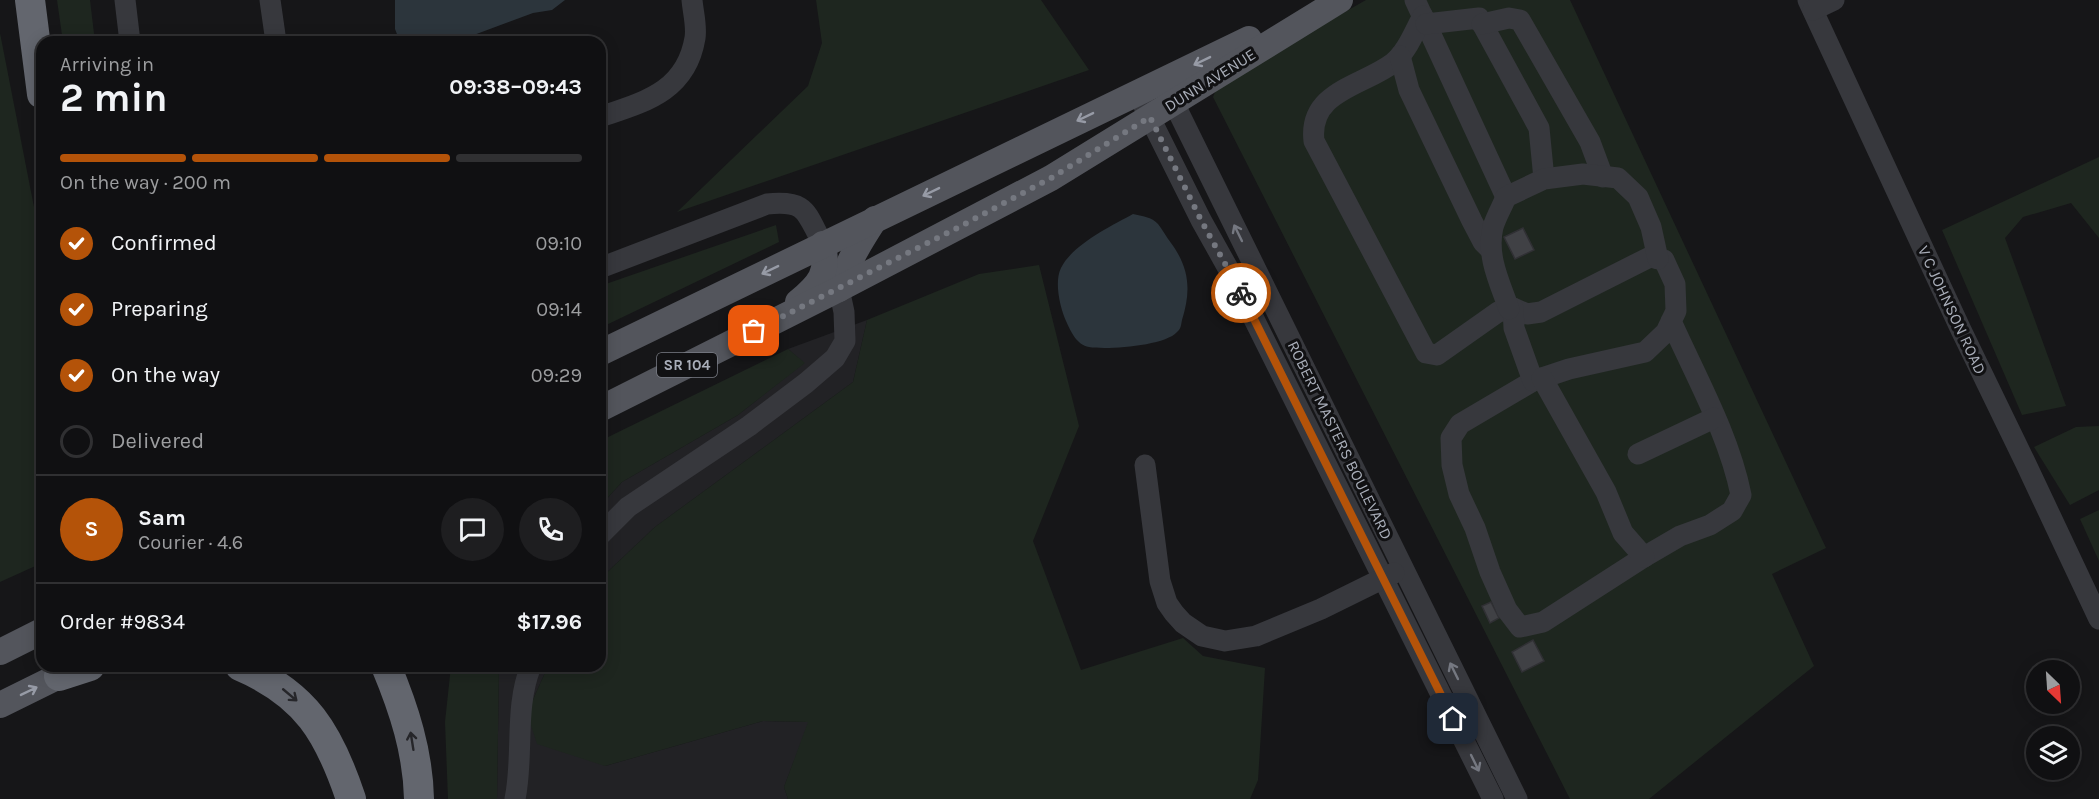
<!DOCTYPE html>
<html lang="en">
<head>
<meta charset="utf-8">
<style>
  :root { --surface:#101012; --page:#1e1e20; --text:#f1f3f6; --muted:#9c9d9f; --line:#303032; --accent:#b45309 }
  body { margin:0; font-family:Karla,sans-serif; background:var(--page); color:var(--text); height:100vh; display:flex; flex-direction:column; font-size:22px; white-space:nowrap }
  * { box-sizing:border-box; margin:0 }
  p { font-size:20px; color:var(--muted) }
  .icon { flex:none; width:33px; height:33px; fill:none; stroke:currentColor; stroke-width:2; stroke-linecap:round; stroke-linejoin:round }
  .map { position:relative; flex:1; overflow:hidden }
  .side { position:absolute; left:36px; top:36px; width:570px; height:636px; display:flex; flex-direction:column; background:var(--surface); border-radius:18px; box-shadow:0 3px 15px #0003,0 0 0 2px var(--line) }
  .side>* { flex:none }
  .needle { width:39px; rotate:155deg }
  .fabs { position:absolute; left:2026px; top:660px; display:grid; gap:12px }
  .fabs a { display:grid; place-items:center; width:54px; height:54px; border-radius:50%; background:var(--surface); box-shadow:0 3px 15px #0003,0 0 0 2px var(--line); font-size:30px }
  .pin { position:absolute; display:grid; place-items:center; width:51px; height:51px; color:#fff; margin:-26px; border-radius:12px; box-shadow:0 3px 9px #0006 }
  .courier { position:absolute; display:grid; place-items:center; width:60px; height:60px; margin:-30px; border:4px solid #b45309; border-radius:50%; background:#fff; color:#222; box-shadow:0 2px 8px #0007 }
  .head em { font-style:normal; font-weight:700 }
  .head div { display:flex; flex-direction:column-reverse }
  .head { display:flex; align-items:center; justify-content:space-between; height:102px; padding:0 24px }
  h1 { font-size:39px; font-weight:700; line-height:45px }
  .bar { display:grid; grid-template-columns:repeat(4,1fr); gap:9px 6px; align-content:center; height:72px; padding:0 24px }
  .bar i { height:8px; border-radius:4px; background:var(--line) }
  .bar .current { background:var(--accent) }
  .bar p { grid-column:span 4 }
  .line { display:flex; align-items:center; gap:15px; padding:0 24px; border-top:2px solid var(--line) }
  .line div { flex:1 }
  .round { display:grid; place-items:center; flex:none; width:63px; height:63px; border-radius:32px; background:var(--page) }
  ol { padding:0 24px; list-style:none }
  li { display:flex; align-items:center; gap:18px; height:66px }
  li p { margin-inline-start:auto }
  li .icon { padding:6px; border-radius:50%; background:var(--accent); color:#fff; stroke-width:4 }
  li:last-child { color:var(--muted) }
  li i { width:33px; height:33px; border:3px solid var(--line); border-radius:50% }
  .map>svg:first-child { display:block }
</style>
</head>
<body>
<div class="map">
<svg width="2099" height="799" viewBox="0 0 2099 799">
  <rect width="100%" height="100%" fill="#161618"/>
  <!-- built -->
  <g fill="#222225">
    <polygon points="867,320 853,382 655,527 600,579 600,506 622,482 738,415 804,363 788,349"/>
    <polygon points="499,666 548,666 527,713 605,766 763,721 809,722 784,787 788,799 497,799"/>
  </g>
  <!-- green -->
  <g fill="#1e261f">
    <polygon points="57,0 90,0 95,42 63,42"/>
    <polygon points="816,0 1041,0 1089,70 677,212 808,86 822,43"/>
    <polygon points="1366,0 1570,0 1826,548 1772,574 1814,666 1649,799 1570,799 1213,97 1216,90 1313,30"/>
    <polygon points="0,33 42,248 42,563 0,582"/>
    <polygon points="2099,157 2099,238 2071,203 2023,217 2005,238 2066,406 2022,415 1942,230"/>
    <polygon points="776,225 779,242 600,328 600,286"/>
    <polygon points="1039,265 1079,426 1033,541 1081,670 1183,638 1203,656 1265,668 1258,780 1250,799 788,799 784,787 808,722 763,721 605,766 537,744 527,713 548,666 600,666 600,579 655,527 853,382 867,320 979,274"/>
    <polygon points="788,349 805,363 738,415 622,482 600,506 600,441"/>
    <polygon points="2099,426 2099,490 2070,505 2034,447 2076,427"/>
    <polygon points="2099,510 2099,561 2080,519"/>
    <polygon points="451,666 499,666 497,799 448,799 445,722"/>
  </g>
  <!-- water -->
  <g fill="#2c353c">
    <polygon points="395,0 565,0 552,10 533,13 455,42 400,42 395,29"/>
    <path d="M1133,214c9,2 19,3 25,10 5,6 8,13 13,19 19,26 20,48 11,77 -1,5 -1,9 -5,12 -12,14 -70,18 -88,15 -12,-2 -18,-15 -23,-26 -6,-14 -12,-39 -5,-53 11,-23 50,-42 72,-54z"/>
  </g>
  <!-- building -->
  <g fill="#404145" stroke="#303034" stroke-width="1.5">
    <polygon points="1523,228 1534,250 1515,259 1504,237"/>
    <polygon points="1491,602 1499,618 1490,623 1482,606"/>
    <polygon points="1533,640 1544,661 1522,672 1512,652"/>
  </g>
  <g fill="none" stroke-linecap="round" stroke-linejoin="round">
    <!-- minor -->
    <g stroke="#37383d" stroke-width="21">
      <polyline points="125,0 130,42"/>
      <polyline points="270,0 276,42"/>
      <polyline points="1415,0 1506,197"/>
      <polyline points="1808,0 1961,330 2026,464 2099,619"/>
      <polyline points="1813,10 1834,0"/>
      <path d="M1423,16c-9,16 -16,36 -30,47 -30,23 -85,28 -79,78l112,212 11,2 61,-43 15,-4 14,6 14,-2 109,-55 14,3 11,24 1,27 -10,21 -21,20 -76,17 -36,12 -73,43 -9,14 1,27 7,29 16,34 15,44 17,38 13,17 23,-5 101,-65 36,-21 30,-11 22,-14 9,-16c-12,-60 -45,-118 -70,-174"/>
      <polyline points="1426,24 1479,18 1539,128 1544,179"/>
      <polyline points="1482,24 1509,18 1520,20 1590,142 1603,177"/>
      <polyline points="1400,56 1409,90 1472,221 1483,242 1490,249"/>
      <polyline points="1167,89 1517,799"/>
      <polyline points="1137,92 1201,220 1234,279 1493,799"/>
      <path d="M600,117c44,-15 86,-25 95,-79 2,-12 -2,-26 -3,-38"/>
      <path d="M600,268l167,-64c41,-4 38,8 56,40"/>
      <polyline points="1513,308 1514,328 1533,381"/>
      <path d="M1509,309c-9,-26 -23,-53 -16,-82 3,-10 9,-20 13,-30l38,-18 39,-5 35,4 20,19 13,30 7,32"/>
      <polyline points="1542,378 1606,492 1623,533 1644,557"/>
      <polyline points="1638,454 1714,418"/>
      <polyline points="1145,465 1160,581 1167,603 1174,613 1183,623 1202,636 1225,641 1256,636 1321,609 1394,573"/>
      <polyline points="600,535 628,507 749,426 806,383 835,358 845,341 844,312 839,289"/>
      <path d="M515,799c9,-43 -1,-92 16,-133"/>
    </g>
    <!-- major -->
    <g stroke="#53555c" stroke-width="26">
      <path d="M839,289c8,-26 21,-47 36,-70"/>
      <path d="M798,302c22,-18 31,-29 25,-58"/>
      <polyline points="600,353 1249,39"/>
      <polyline points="600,409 839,289 1051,178 1340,0"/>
      <polyline points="0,652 42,631"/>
      <polyline points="0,705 77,667"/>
    </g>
    <!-- highway -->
    <g stroke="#63666e" stroke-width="30">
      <polyline points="30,0 42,94"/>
      <path d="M240,666c66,28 89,67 111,133"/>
      <path d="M386,666c18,43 32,86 33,133"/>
      <polyline points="59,676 90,666"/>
    </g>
  </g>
  <!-- one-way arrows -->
  <defs><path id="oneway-shaft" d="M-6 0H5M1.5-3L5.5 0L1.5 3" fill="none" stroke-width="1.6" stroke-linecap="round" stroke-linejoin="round" transform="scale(1.5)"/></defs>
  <g stroke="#979ba6">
    <use href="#oneway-shaft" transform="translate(1202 61) rotate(154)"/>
    <use href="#oneway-shaft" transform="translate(1085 117) rotate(154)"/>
    <use href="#oneway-shaft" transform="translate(931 192) rotate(154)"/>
    <use href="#oneway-shaft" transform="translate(770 270) rotate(154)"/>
    <use href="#oneway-shaft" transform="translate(29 691) rotate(-26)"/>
  </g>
  <g stroke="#757881">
    <use href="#oneway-shaft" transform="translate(1238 233) rotate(-116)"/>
    <use href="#oneway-shaft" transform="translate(1454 671) rotate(-116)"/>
    <use href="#oneway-shaft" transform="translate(1475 763) rotate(64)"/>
  </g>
  <g stroke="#26262a">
    <use href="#oneway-shaft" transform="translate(290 695) rotate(40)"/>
    <use href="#oneway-shaft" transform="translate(412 741) rotate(-99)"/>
  </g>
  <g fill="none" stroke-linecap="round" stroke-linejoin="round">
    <!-- done -->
    <polyline stroke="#757880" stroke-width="6" stroke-dasharray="0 10.8" points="754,331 961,226 1051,178 1150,117 1201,220 1241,293"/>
    <!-- route -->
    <polyline stroke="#b45309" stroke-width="8" points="1241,293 1453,719"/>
  </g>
  <g text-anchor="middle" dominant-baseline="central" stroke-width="6" stroke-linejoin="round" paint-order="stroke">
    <!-- shield labels -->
    <rect fill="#111113" stroke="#7b7e86" stroke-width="1.5" x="657" y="353" width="60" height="24" rx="4.5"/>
    <g font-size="15" font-weight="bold" fill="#a8adb8">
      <text x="687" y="365">SR 104</text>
    </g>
    <!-- street labels -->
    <g font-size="16" fill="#a8adb8" stroke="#111113">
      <text transform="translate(1210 80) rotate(-32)">DUNN AVENUE</text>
      <text transform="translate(1952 310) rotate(65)">V C JOHNSON ROAD</text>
      <text transform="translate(1340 440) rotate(64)">ROBERT MASTERS BOULEVARD</text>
    </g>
  </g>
</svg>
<div class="fabs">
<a><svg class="needle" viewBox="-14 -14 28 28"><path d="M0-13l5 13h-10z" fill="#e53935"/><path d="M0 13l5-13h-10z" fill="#9c9d9f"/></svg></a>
<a><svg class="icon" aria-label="layers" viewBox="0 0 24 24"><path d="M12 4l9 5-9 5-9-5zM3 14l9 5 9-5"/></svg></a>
</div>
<div class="pin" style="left:754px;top:331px;background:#ea580c"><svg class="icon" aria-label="bag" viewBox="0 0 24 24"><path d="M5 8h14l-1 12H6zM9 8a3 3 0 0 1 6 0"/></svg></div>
<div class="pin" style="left:1453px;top:719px;background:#1f2937"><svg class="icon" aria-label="home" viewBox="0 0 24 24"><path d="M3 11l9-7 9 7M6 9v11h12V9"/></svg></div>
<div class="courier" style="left:1241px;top:293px"><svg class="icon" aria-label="bike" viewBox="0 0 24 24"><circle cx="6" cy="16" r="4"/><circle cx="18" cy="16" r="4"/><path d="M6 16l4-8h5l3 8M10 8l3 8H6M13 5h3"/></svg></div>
<section class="side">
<div class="head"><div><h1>2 min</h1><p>Arriving in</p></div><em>09:38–09:43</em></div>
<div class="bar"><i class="current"></i><i class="current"></i><i class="current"></i><i></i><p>On the way · 200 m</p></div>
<ol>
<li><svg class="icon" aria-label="check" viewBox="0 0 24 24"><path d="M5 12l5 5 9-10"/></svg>Confirmed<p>09:10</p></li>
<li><svg class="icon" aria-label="check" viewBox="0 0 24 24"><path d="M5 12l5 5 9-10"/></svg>Preparing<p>09:14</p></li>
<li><svg class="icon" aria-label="check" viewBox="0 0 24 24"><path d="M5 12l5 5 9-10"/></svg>On the way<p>09:29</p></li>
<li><i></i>Delivered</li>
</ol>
<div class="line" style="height:108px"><b class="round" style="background:var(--accent);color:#fff">S</b><div><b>Sam</b><p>Courier · 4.6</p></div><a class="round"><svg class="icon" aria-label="chat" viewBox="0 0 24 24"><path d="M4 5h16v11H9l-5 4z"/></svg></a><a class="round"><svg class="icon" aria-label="phone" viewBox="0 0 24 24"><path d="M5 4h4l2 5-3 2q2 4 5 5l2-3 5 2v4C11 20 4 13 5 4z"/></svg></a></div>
<div class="line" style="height:78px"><div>Order #9834</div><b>$17.96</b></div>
</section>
</div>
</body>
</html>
